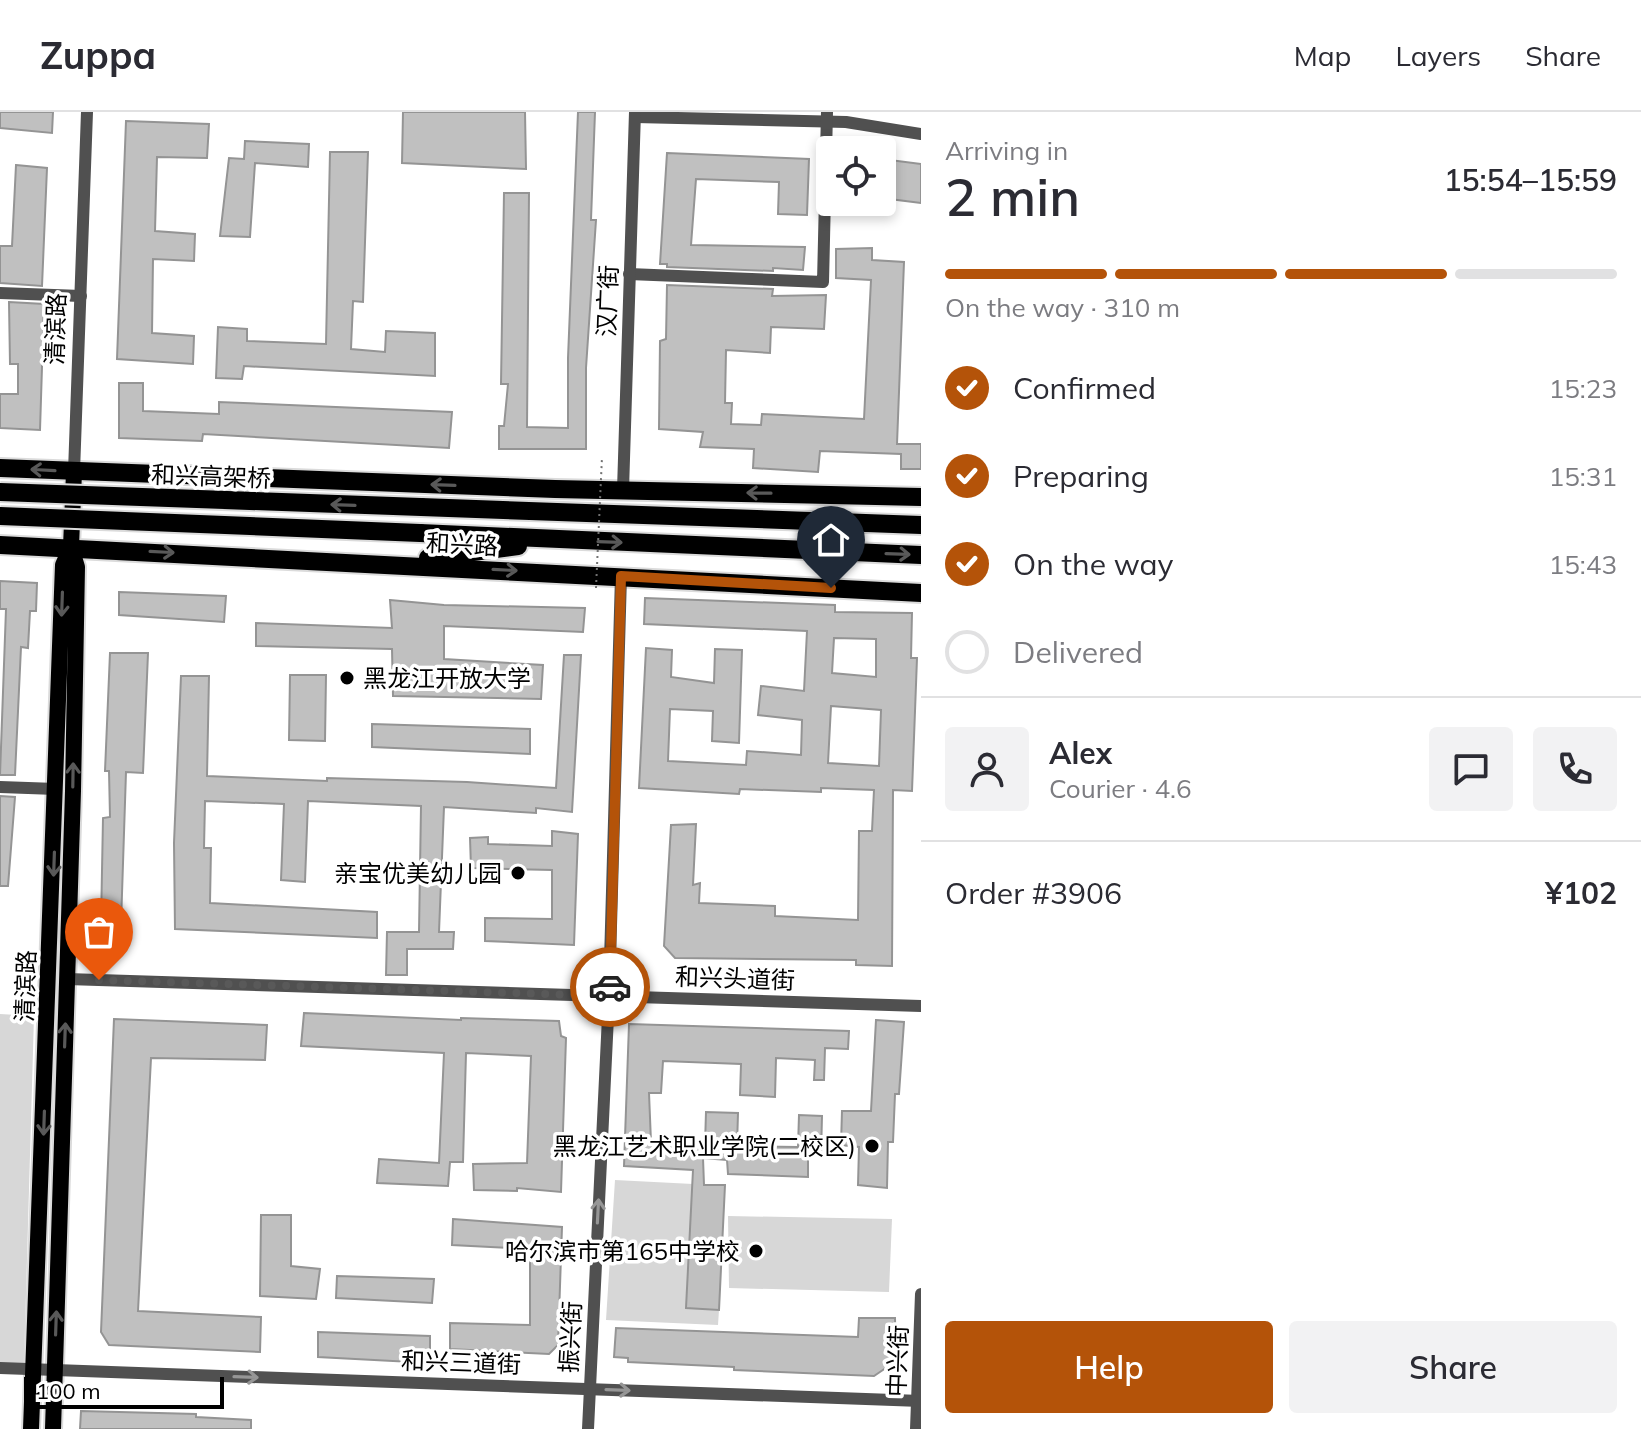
<!DOCTYPE html>
<html lang="en">
<head>
<meta charset="utf-8">
<style>
  :root { --surface:#fff; --page:#f2f2f3; --text:#2b2b33; --muted:#7c7c81; --line:#e1e1e2; --accent:#b45309 }
  body { margin:0; font-family:Mulish,"Noto Sans SC",sans-serif; background:var(--page); color:var(--text); height:100vh; display:flex; flex-direction:column; font-size:30px; white-space:nowrap }
  * { box-sizing:border-box; margin:0 }
  p { font-size:26px; color:var(--muted) }
  .icon { flex:none; width:44px; height:44px; fill:none; stroke:currentColor; stroke-width:2; stroke-linecap:round; stroke-linejoin:round }
  .map { position:relative; flex:1; overflow:hidden }
  .sheet { display:flex; flex-direction:column; background:var(--surface); width:720px }
  .sheet>* { flex:none }
  .buttons { position:absolute; left:816px; top:24px; display:grid; gap:16px }
  .buttons a { display:grid; place-items:center; width:80px; height:80px; border-radius:8px; background:var(--surface); box-shadow:0 4px 12px #0003; font-size:40px }
  .scale { position:absolute; left:24px; bottom:20px; width:200px; box-sizing:border-box; padding-left:8px; border:4px solid #000; border-top:0; font-size:22px; line-height:28px; white-space:nowrap; color:#000; -webkit-text-stroke:6px #fff; paint-order:stroke }
  .pin { position:absolute; display:grid; place-items:center; width:68px; height:68px; color:#fff; margin:-82px -34px; border-radius:50% 50% 50% 0; rotate:-45deg; box-shadow:0 0 8px #0007 }
  .pin .icon { rotate:45deg }
  .courier { position:absolute; display:grid; place-items:center; width:80px; height:80px; margin:-40px; border:6px solid #b45309; border-radius:50%; background:#fff; color:#222; box-shadow:0 2px 10px #0007 }
  .overview em { font-style:normal; font-weight:600 }
  .overview div { display:flex; flex-direction:column-reverse }
  .overview { display:flex; align-items:center; justify-content:space-between; height:136px; padding:0 24px }
  h1 { font-size:52px; font-weight:600; line-height:60px }
  .bar { display:grid; grid-template-columns:repeat(4,1fr); gap:12px 8px; align-content:center; height:96px; padding:0 24px }
  .bar i { height:10px; border-radius:6px; background:var(--line) }
  .bar .selected { background:var(--accent) }
  .bar p { grid-column:span 4 }
  .line { display:flex; align-items:center; gap:20px; padding:0 24px; border-top:2px solid var(--line) }
  .line div { flex:1 }
  .round { display:grid; place-items:center; flex:none; width:84px; height:84px; border-radius:8px; background:var(--page) }
  ol { padding:0 24px; list-style:none }
  li { display:flex; align-items:center; gap:24px; height:88px }
  li p { margin-inline-start:auto }
  li .icon { padding:8px; border-radius:50%; background:var(--accent); color:#fff; stroke-width:4 }
  li:last-child { color:var(--muted) }
  li i { width:44px; height:44px; border:4px solid var(--line); border-radius:50% }
  .button { display:flex; gap:16px; margin-top:auto; padding:16px 24px }
  .button a { flex:1; height:92px; border-radius:8px; background:var(--accent); color:#fff; font-size:32px; font-weight:600; line-height:92px; text-align:center }
  .button a+a { background:var(--page); color:var(--text) }
  header { display:flex; align-items:center; gap:48px; box-sizing:border-box; height:112px; padding:0 40px; background:var(--surface); border-bottom:2px solid var(--line) }
  header strong { font-size:38px }
  nav { display:flex; gap:44px; margin-inline-start:auto; font-size:28px }
  main { display:flex; flex:1; min-height:0 }
  .map>svg:first-child { display:block }
</style>
</head>
<body>
<header>
<strong>Zuppa</strong>
<nav><a>Map</a><a>Layers</a><a>Share</a></nav>
</header>
<main>
<div class="map">
<svg width="921" height="1317" viewBox="0 0 921 1317">
  <rect width="100%" height="100%" fill="#fff"/>
  <!-- green -->
  <g fill="#d7d7d7">
    <polygon points="0,902 34,904 24,1252 0,1251"/>
    <polygon points="615,1068 693,1072 687,1196 719,1198 718,1213 606,1208"/>
    <polygon points="728,1104 892,1107 889,1180 729,1176"/>
  </g>
  <!-- building -->
  <g fill="#c0c0c0" stroke="#949494" stroke-width="2" fill-rule="evenodd">
    <polygon points="0,0 53,0 52,21 0,16"/>
    <polygon points="403,0 525,0 526,57 402,51"/>
    <polygon points="578,0 595,0 591,108 596,108 586,256 586,337 499,337 499,314 504,314 508,272 501,272 504,81 529,81 527,315 568,316 568,246"/>
    <polygon points="126,9 209,12 207,46 157,45 155,119 195,122 194,149 153,147 152,221 194,224 193,252 117,247"/>
    <polygon points="245,29 309,32 308,55 255,51 250,125 220,124 229,46 244,47"/>
    <polygon points="330,40 368,40 363,190 353,189 351,237 385,240 386,219 435,221 435,264 244,254 242,267 216,266 218,215 247,217 247,229 326,232"/>
    <polygon points="667,41 809,47 807,103 778,102 779,70 696,67 691,133 805,135 803,158 773,156 773,159 667,155 667,152 660,152"/>
    <polygon points="882,47 921,52 921,91 882,86"/>
    <polygon points="16,53 47,56 42,174 0,171 0,134 12,134"/>
    <polygon points="872,136 872,148 904,150 897,332 921,332 921,357 901,357 901,342 820,339 818,360 753,356 754,337 700,335 703,320 659,317 660,229 666,227 667,173 773,177 772,184 826,183 824,217 771,215 770,241 726,238 725,291 732,291 731,312 761,313 762,302 864,307 871,168 836,166 836,137"/>
    <polygon points="9,190 44,192 40,318 0,316 0,282 18,282 18,252 10,252"/>
    <polygon points="119,271 143,271 143,299 219,302 219,290 452,300 449,336 203,322 202,329 119,326"/>
    <polygon points="0,469 37,471 36,499 30,499 28,536 21,535 15,663 0,663 6,497 0,497"/>
    <polygon points="119,480 226,484 224,510 119,503"/>
    <path d="M645,486l190,7v7l77,1 -1,45h6l-5,133 -19,-1 -1,176 -36,-1v-5l-181,-2 -11,-12 7,-121 25,-1 -3,61 7,-2 -1,20 76,3v10l83,4 1,-89h13l2,-41 -53,-2v4l-81,-3 -1,5 -100,-6 7,-140 26,2 -1,27 43,6 1,-34 27,1 -3,93 -27,-2 1,-30 -43,-2 -2,52 78,4 1,-14 54,4 1,-35 -44,-5 3,-29 43,5 3,-60 -163,-7zM834,526l42,1v38l-44,-4zM831,594l50,4 -2,56 -51,-3z"/>
    <polygon points="390,488 444,493 585,496 583,520 444,514 444,547 543,553 541,587 393,584 392,537 256,534 256,511 392,516"/>
    <polygon points="110,541 148,541 143,661 126,660 121,812 101,812 103,706 110,705 109,659 105,659"/>
    <polygon points="564,543 581,543 572,700 536,696 536,701 444,695 439,820 454,820 453,837 407,837 407,863 386,863 387,820 419,820 421,694 308,689 305,770 281,768 284,692 205,689 204,736 211,736 210,791 377,800 377,826 175,817 174,731 181,564 209,564 207,664 327,669 327,666 467,670 556,676"/>
    <polygon points="290,563 326,563 325,629 289,628"/>
    <polygon points="372,612 530,617 530,642 372,635"/>
    <polygon points="0,684 15,685 8,774 0,774"/>
    <polygon points="552,719 578,722 574,833 485,829 485,806 552,807 552,758 471,756 470,726 488,725 488,732 552,734"/>
    <polygon points="304,901 461,908 461,906 559,909 561,924 566,926 561,1080 517,1076 517,1079 474,1078 473,1052 527,1051 531,944 466,941 463,1050 450,1050 448,1074 377,1071 379,1047 439,1051 444,941 301,934"/>
    <polygon points="114,907 267,913 265,948 151,946 138,1199 261,1205 260,1240 109,1233 101,1220"/>
    <polygon points="876,908 904,910 899,982 895,982 893,1030 888,1030 887,1076 858,1073 859,1035 841,1033 842,999 871,999"/>
    <polygon points="629,912 849,919 848,937 825,936 824,968 814,968 815,948 776,946 775,985 740,983 741,952 663,949 661,981 649,981 651,1030 705,1033 706,1000 738,1001 737,1034 798,1035 799,1003 822,1004 821,1044 808,1044 808,1065 728,1062 727,1048 703,1046 704,1073 725,1073 719,1198 686,1196 693,1058 624,1054"/>
    <polygon points="261,1103 291,1103 291,1154 320,1157 316,1187 260,1184"/>
    <polygon points="453,1107 562,1115 558,1233 549,1242 450,1237 450,1211 530,1213 530,1137 452,1133"/>
    <polygon points="337,1164 434,1167 432,1191 336,1186"/>
    <polygon points="859,1206 895,1206 896,1249 874,1264 734,1258 734,1255 628,1250 628,1246 614,1245 616,1216 858,1225"/>
    <polygon points="318,1220 430,1224 430,1251 318,1245"/>
    <polygon points="81,1299 196,1302 196,1305 251,1308 251,1317 80,1317"/>
  </g>
  <g fill="none" stroke-linecap="round" stroke-linejoin="round">
    <!-- major casing -->
    <g stroke="#dbdbdb" stroke-width="20">
      <g id="major">
        <polyline points="31,1317 63,453 71,435 74,360"/>
        <polyline points="53,1317 73,679 77,455 71,435"/>
      </g>
    </g>
    <!-- highway casing -->
    <g stroke="#dbdbdb" stroke-width="22">
      <g id="highway">
        <polyline points="0,356 555,377 921,385"/>
        <polyline points="421,395 921,413"/>
        <polyline points="420,421 921,443"/>
        <polyline points="0,433 921,481"/>
        <polyline points="428,446 518,434"/>
      </g>
    </g>
    <!-- minor -->
    <g stroke="#505050" stroke-width="12">
      <polyline points="635,5 846,10 921,22"/>
      <polyline points="629,162 823,170 827,0"/>
      <polyline points="0,181 81,184"/>
      <polyline points="74,360 87,0"/>
      <polyline points="623,378 635,0"/>
      <polyline points="0,675 56,677"/>
      <polyline points="67,867 921,894"/>
      <polyline points="0,1256 921,1289"/>
      <polyline points="588,1317 609,884 621,464"/>
      <polyline points="916,1317 921,1182"/>
    </g>
    <!-- major -->
    <use href="#major" stroke="#000" stroke-width="16"/>
    <!-- highway -->
    <use href="#highway" stroke="#000" stroke-width="18"/>
    <!-- highway-bridge casing -->
    <g stroke="#dbdbdb" stroke-width="22" stroke-linecap="butt">
      <g id="highway-bridge">
        <polyline points="0,380 421,395"/>
        <polyline points="0,404 420,421"/>
      </g>
    </g>
    <!-- path-bridge -->
    <polyline stroke="#727272" stroke-width="2" stroke-dasharray="2 4" stroke-linecap="butt" points="596,476 602,345"/>
    <!-- highway-bridge -->
    <use href="#highway-bridge" stroke="#000" stroke-width="18"/>
  </g>
  <!-- one-way arrows -->
  <defs><path id="oneway-shaft" d="M-6 0H5M1.5-3L5.5 0L1.5 3" fill="none" stroke-width="1.6" stroke-linecap="round" stroke-linejoin="round" transform="scale(2)"/></defs>
  <g stroke="#595959">
    <use href="#oneway-shaft" transform="translate(43 358) rotate(-177)"/>
    <use href="#oneway-shaft" transform="translate(443 373) rotate(-178)"/>
    <use href="#oneway-shaft" transform="translate(759 381) rotate(-179)"/>
    <use href="#oneway-shaft" transform="translate(343 393) rotate(-178)"/>
    <use href="#oneway-shaft" transform="translate(610 430) rotate(2)"/>
    <use href="#oneway-shaft" transform="translate(162 440) rotate(3)"/>
    <use href="#oneway-shaft" transform="translate(898 442) rotate(2)"/>
    <use href="#oneway-shaft" transform="translate(505 458) rotate(3)"/>
    <use href="#oneway-shaft" transform="translate(62 492) rotate(92)"/>
    <use href="#oneway-shaft" transform="translate(73 663) rotate(-89)"/>
    <use href="#oneway-shaft" transform="translate(54 752) rotate(92)"/>
    <use href="#oneway-shaft" transform="translate(65 923) rotate(-88)"/>
    <use href="#oneway-shaft" transform="translate(44 1011) rotate(92)"/>
    <use href="#oneway-shaft" transform="translate(56 1211) rotate(-88)"/>
  </g>
  <g stroke="#969696">
    <use href="#oneway-shaft" transform="translate(598 1099) rotate(-87)"/>
    <use href="#oneway-shaft" transform="translate(246 1265) rotate(2)"/>
    <use href="#oneway-shaft" transform="translate(618 1278) rotate(2)"/>
  </g>
  <g fill="none" stroke-linecap="round" stroke-linejoin="round">
    <!-- done -->
    <polyline stroke="#595959" stroke-width="8" stroke-dasharray="0 14.4" points="99,868 609,884 610,875"/>
    <!-- route -->
    <polyline stroke="#b45309" stroke-width="10" points="610,875 621,464 831,476"/>
  </g>
  <!-- markers -->
  <g fill="#000" stroke="#fff" stroke-width="3">
    <circle cx="347" cy="566" r="8"/>
    <circle cx="518" cy="761" r="8"/>
    <circle cx="872" cy="1034" r="8"/>
    <circle cx="756" cy="1139" r="8"/>
  </g>
  <g text-anchor="middle" dominant-baseline="central" stroke-width="7" stroke-linejoin="round" paint-order="stroke">
    <!-- street labels -->
    <g font-size="24" fill="#000" stroke="#fff">
      <text transform="translate(607 189) rotate(-88)">汉广街</text>
      <text transform="translate(55 217) rotate(-88)">清滨路</text>
      <text transform="translate(211 364) rotate(2)">和兴高架桥</text>
      <text transform="translate(462 432) rotate(3)">和兴路</text>
      <text transform="translate(735 866) rotate(2)">和兴头道街</text>
      <text transform="translate(25 874) rotate(-88)">清滨路</text>
      <text transform="translate(570 1225) rotate(-87)">振兴街</text>
      <text transform="translate(897 1249) rotate(-88)">中兴街</text>
      <text transform="translate(461 1250) rotate(2)">和兴三道街</text>
    </g>
    <!-- poi labels -->
    <g font-size="24" fill="#000" stroke="#fff" text-anchor="end">
      <text x="363" y="566" text-anchor="start">黑龙江开放大学</text>
      <text x="502" y="761">亲宝优美幼儿园</text>
      <text x="856" y="1034">黑龙江艺术职业学院(二校区)</text>
      <text x="740" y="1139">哈尔滨市第165中学校</text>
    </g>
  </g>
</svg>
<div class="buttons">
<a><svg class="icon" aria-label="locate" viewBox="0 0 24 24"><circle cx="12" cy="12" r="6"/><path d="M12 2v4M12 18v4M2 12h4M18 12h4"/></svg></a>
</div>
<div class="scale">100 m</div>
<div class="pin" style="left:99px;top:868px;background:#ea580c"><svg class="icon" aria-label="bag" viewBox="0 0 24 24"><path d="M5 8h14l-1 12H6zM9 8a3 3 0 0 1 6 0"/></svg></div>
<div class="pin" style="left:831px;top:476px;background:#1f2937"><svg class="icon" aria-label="home" viewBox="0 0 24 24"><path d="M3 11l9-7 9 7M6 9v11h12V9"/></svg></div>
<div class="courier" style="left:610px;top:875px"><svg class="icon" aria-label="car" viewBox="0 0 24 24"><path d="M5 17H2v-5l4-1 3-4h7l3 4 3 1v5h-3M9 17h6M6 11h13"/><circle cx="7" cy="17" r="2"/><circle cx="17" cy="17" r="2"/></svg></div>
</div>
<section class="sheet">
<div class="overview"><div><h1>2 min</h1><p>Arriving in</p></div><em>15:54–15:59</em></div>
<div class="bar"><i class="selected"></i><i class="selected"></i><i class="selected"></i><i></i><p>On the way · 310 m</p></div>
<ol>
<li><svg class="icon" aria-label="check" viewBox="0 0 24 24"><path d="M5 12l5 5 9-10"/></svg>Confirmed<p>15:23</p></li>
<li><svg class="icon" aria-label="check" viewBox="0 0 24 24"><path d="M5 12l5 5 9-10"/></svg>Preparing<p>15:31</p></li>
<li><svg class="icon" aria-label="check" viewBox="0 0 24 24"><path d="M5 12l5 5 9-10"/></svg>On the way<p>15:43</p></li>
<li><i></i>Delivered</li>
</ol>
<div class="line" style="height:144px"><a class="round"><svg class="icon" aria-label="person" viewBox="0 0 24 24"><circle cx="12" cy="8" r="4"/><path d="M4 21q1-7 8-7t8 7"/></svg></a><div><b>Alex</b><p>Courier · 4.6</p></div><a class="round"><svg class="icon" aria-label="chat" viewBox="0 0 24 24"><path d="M4 5h16v11H9l-5 4z"/></svg></a><a class="round"><svg class="icon" aria-label="phone" viewBox="0 0 24 24"><path d="M5 4h4l2 5-3 2q2 4 5 5l2-3 5 2v4C11 20 4 13 5 4z"/></svg></a></div>
<div class="line" style="height:104px"><div>Order #3906</div><b>¥102</b></div>
<div class="button"><a>Help</a><a>Share</a></div>
</section>
</main>
</body>
</html>
